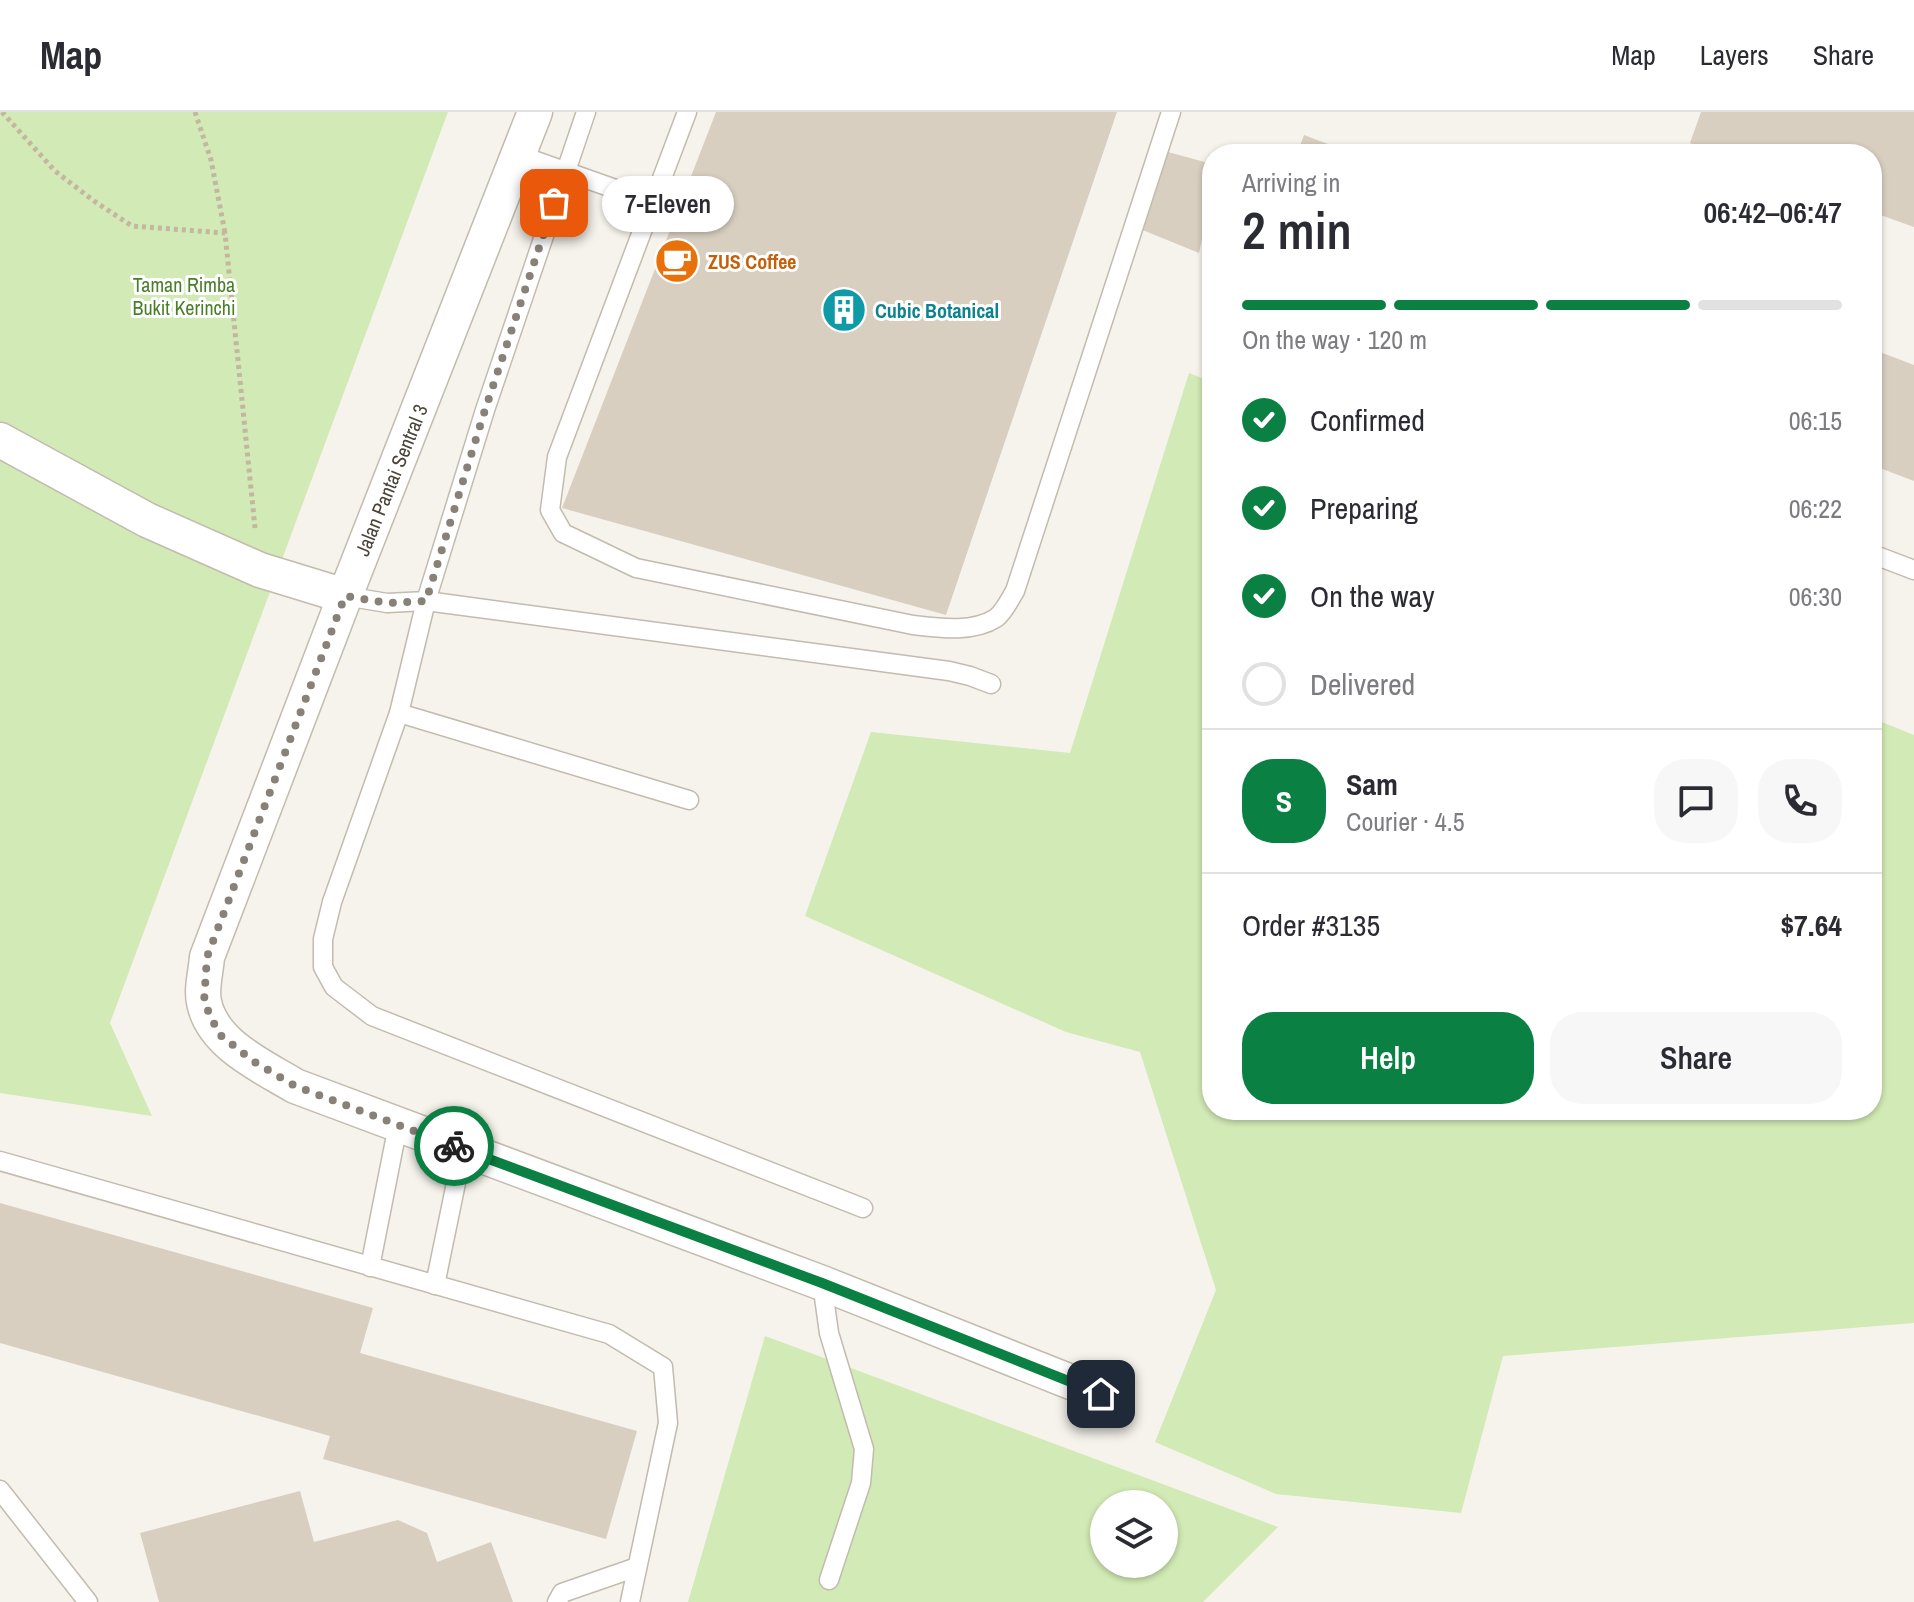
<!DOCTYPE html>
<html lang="en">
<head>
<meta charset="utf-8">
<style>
  :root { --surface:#fff; --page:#f7f7f7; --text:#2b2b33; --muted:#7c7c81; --line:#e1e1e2; --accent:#0b8043 }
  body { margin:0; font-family:"Archivo Narrow",sans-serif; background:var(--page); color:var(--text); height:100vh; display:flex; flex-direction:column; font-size:30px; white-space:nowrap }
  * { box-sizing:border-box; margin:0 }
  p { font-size:26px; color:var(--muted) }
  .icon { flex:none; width:44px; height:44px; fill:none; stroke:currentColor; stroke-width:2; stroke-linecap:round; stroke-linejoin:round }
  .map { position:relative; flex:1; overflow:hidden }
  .drawer { position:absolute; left:1202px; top:32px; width:680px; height:976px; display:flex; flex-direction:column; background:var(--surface); border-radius:32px; box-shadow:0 2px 6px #0004 }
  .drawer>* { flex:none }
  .controls { position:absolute; left:1090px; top:1378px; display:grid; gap:16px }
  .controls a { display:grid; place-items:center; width:88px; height:88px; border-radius:50%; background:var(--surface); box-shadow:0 2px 6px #0004; font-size:40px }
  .pin { position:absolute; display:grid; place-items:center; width:68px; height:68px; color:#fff; margin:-34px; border-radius:16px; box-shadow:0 4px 12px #0006 }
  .courier { position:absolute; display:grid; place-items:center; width:80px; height:80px; margin:-40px; border:6px solid #0b8043; border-radius:50%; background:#fff; color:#222; box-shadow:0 2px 10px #0007 }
  .bubble { position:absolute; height:56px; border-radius:28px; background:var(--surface); box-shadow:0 2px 6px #0004; font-size:26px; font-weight:600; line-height:56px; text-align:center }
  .head em { font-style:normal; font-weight:600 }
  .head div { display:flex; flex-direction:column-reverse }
  .head { display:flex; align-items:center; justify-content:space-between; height:136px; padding:0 40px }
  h1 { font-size:52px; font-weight:600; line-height:60px }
  .bar { display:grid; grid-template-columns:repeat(4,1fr); gap:12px 8px; align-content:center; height:96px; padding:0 40px }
  .bar i { height:10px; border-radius:6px; background:var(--line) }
  .bar .active { background:var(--accent) }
  .bar p { grid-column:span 4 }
  .line { display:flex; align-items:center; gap:20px; padding:0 40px; border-top:2px solid var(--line) }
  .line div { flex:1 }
  .round { display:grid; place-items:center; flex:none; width:84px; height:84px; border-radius:32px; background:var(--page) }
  ol { padding:0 40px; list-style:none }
  li { display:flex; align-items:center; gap:24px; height:88px }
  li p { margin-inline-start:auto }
  li .icon { padding:8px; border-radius:50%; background:var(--accent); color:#fff; stroke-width:4 }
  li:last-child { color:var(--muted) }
  li i { width:44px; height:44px; border:4px solid var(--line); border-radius:50% }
  .cta { display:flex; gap:16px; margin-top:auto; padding:16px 40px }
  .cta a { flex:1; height:92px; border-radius:32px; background:var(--accent); color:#fff; font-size:32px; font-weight:600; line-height:92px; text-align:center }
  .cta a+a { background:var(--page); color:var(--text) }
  header { display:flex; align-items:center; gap:48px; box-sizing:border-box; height:112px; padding:0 40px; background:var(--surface); border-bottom:2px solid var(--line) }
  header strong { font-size:38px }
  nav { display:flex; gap:44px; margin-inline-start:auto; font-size:28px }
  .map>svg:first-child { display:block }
</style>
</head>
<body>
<header>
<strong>Map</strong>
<nav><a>Map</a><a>Layers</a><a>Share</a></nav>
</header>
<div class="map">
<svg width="1914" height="1490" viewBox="0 0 1914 1490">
  <rect width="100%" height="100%" fill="#f6f3ec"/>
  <!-- green -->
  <g fill="#d2eab5" fill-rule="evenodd">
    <polygon points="0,0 448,0 110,911 152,1004 0,981"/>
    <polygon points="1189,261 1212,270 1212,998 1872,998 1872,606 1914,623 1914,1211 1503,1244 1461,1401 1276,1382 1155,1330 1216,1178 1140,940 1066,920 805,804 871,620 1070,641"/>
    <path d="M765,1224l513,191 -75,75h-515zM1104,1392h60v60h-60z"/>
  </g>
  <!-- building -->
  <g fill="#d8cfc1">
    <polygon points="716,0 1117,0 946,503 562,396"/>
    <polygon points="1701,0 1914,0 1914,115 1872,100 1872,42 1718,42 1690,31"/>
    <polygon points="1304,23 1354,42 1297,42"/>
    <polygon points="1168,40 1212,52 1212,80 1199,141 1140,117"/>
    <polygon points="1872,237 1914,253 1914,369 1872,353"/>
    <polygon points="0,1091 373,1196 360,1241 637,1319 606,1427 323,1347 330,1324 0,1231"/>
    <polygon points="300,1379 314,1430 398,1408 427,1421 437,1450 491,1430 513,1490 159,1490 140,1421"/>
  </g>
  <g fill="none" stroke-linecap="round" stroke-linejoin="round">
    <!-- service casing -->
    <g stroke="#c2bbae" stroke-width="21">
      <g id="service">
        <path d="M687,0l-130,345 -7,53 13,23 73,35 277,57c26,3 60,8 83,-7 8,-6 14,-19 19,-27l156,-479"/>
        <polyline points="519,43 652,90"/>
        <polyline points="1872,442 1914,458"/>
        <polyline points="345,484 387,491 426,489 485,298 586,0"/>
        <polyline points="399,601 689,688"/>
        <polyline points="0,1049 609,1222 663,1255 668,1311 630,1490"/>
        <polyline points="863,1096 372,904 334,875 323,855 323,827 332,790 399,601 426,489 949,559 970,564 991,572"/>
        <polyline points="370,1155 398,1013"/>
        <polyline points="822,1171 829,1221 864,1337 861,1371 829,1468"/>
        <polyline points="435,1173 463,1037"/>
        <polyline points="0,1378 88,1490"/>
        <polyline points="557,1490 562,1481 637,1455"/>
      </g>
    </g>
    <!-- minor casing -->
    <g stroke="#c2bbae" stroke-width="37">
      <g id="minor">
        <path d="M535,0l-190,484 -138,361c-1,14 -6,32 -3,45 8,42 58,64 91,84l527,197 279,111"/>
        <polyline points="0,328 147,408 260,458 345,484"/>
      </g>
    </g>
    <!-- path -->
    <g stroke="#c4b79f" stroke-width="5" stroke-dasharray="4 4" stroke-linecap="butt">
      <polyline points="2,0 55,59 94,89 132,114 225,121 255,416"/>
      <polyline points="195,0 211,48 225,121"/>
    </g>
    <!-- service -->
    <use href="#service" stroke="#fff" stroke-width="18"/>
    <!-- minor -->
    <use href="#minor" stroke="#fff" stroke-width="34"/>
  </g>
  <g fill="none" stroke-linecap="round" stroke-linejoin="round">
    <!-- done -->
    <polyline stroke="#878178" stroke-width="8" stroke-dasharray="0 14.4" points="454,1034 295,974 253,949 219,922 204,890 207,845 345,484 387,491 426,489 485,298 554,91"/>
    <!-- route -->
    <polyline stroke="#0b8043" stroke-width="10" points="454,1034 822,1171 1101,1282"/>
  </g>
  <!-- icons -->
  <defs>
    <g id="cafe-disc" transform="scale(2.3)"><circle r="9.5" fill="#e8710a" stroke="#fff"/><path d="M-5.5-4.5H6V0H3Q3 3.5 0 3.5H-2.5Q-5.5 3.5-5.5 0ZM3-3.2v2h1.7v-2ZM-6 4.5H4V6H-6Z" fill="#fff"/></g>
    <g id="building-disc" transform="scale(2.3)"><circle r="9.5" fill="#0f9aa8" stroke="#fff"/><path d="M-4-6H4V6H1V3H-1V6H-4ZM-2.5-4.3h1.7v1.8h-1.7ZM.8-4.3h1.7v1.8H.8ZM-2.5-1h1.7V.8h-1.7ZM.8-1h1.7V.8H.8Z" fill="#fff"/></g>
  </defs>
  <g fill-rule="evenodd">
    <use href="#cafe-disc" x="677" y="149"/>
    <use href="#building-disc" x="844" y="198"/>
  </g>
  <g text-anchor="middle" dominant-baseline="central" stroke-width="6" stroke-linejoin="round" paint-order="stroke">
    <!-- food labels -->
    <g font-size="20" font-weight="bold" fill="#c56008" stroke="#fff" text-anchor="start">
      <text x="708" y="149">ZUS Coffee</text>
    </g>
    <!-- park labels -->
    <g font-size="20" fill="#4a7f2a" stroke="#fff">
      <text x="184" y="172">Taman Rimba<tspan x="184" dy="23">Bukit Kerinchi</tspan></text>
    </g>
    <!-- culture labels -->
    <g font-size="20" font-weight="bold" fill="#0d838f" stroke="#fff" text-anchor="start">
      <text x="875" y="198">Cubic Botanical</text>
    </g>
    <!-- street labels -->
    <g font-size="20" fill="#4b4439" stroke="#fff">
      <text transform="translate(391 368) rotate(-68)">Jalan Pantai Sentral 3</text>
    </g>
  </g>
</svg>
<div class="controls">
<a><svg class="icon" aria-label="layers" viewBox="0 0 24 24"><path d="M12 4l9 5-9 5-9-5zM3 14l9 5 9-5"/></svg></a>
</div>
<div class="pin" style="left:554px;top:91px;background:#ea580c"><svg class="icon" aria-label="bag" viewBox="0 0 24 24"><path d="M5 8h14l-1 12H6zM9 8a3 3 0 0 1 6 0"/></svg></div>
<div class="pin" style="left:1101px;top:1282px;background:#1f2937"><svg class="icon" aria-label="home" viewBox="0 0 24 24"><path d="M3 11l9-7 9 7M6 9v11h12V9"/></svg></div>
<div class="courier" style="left:454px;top:1034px"><svg class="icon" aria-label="bike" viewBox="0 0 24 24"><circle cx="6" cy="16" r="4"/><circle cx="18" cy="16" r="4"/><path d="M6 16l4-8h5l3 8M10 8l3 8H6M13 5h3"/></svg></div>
<div class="bubble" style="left:602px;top:64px;width:132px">7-Eleven</div>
<section class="drawer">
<div class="head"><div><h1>2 min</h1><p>Arriving in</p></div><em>06:42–06:47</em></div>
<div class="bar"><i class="active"></i><i class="active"></i><i class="active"></i><i></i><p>On the way · 120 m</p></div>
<ol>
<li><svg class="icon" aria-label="check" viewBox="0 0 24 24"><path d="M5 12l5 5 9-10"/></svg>Confirmed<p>06:15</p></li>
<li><svg class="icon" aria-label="check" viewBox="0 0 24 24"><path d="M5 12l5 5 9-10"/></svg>Preparing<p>06:22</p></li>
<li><svg class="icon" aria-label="check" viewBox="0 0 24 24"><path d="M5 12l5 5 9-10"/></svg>On the way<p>06:30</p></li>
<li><i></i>Delivered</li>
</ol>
<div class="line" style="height:144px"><b class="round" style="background:var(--accent);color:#fff">S</b><div><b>Sam</b><p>Courier · 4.5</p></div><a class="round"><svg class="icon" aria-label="chat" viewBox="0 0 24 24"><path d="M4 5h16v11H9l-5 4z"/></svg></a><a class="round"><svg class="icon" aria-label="phone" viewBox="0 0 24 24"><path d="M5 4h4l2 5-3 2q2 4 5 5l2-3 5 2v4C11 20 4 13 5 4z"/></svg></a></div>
<div class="line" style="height:104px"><div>Order #3135</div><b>$7.64</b></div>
<div class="cta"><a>Help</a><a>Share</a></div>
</section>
</div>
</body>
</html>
